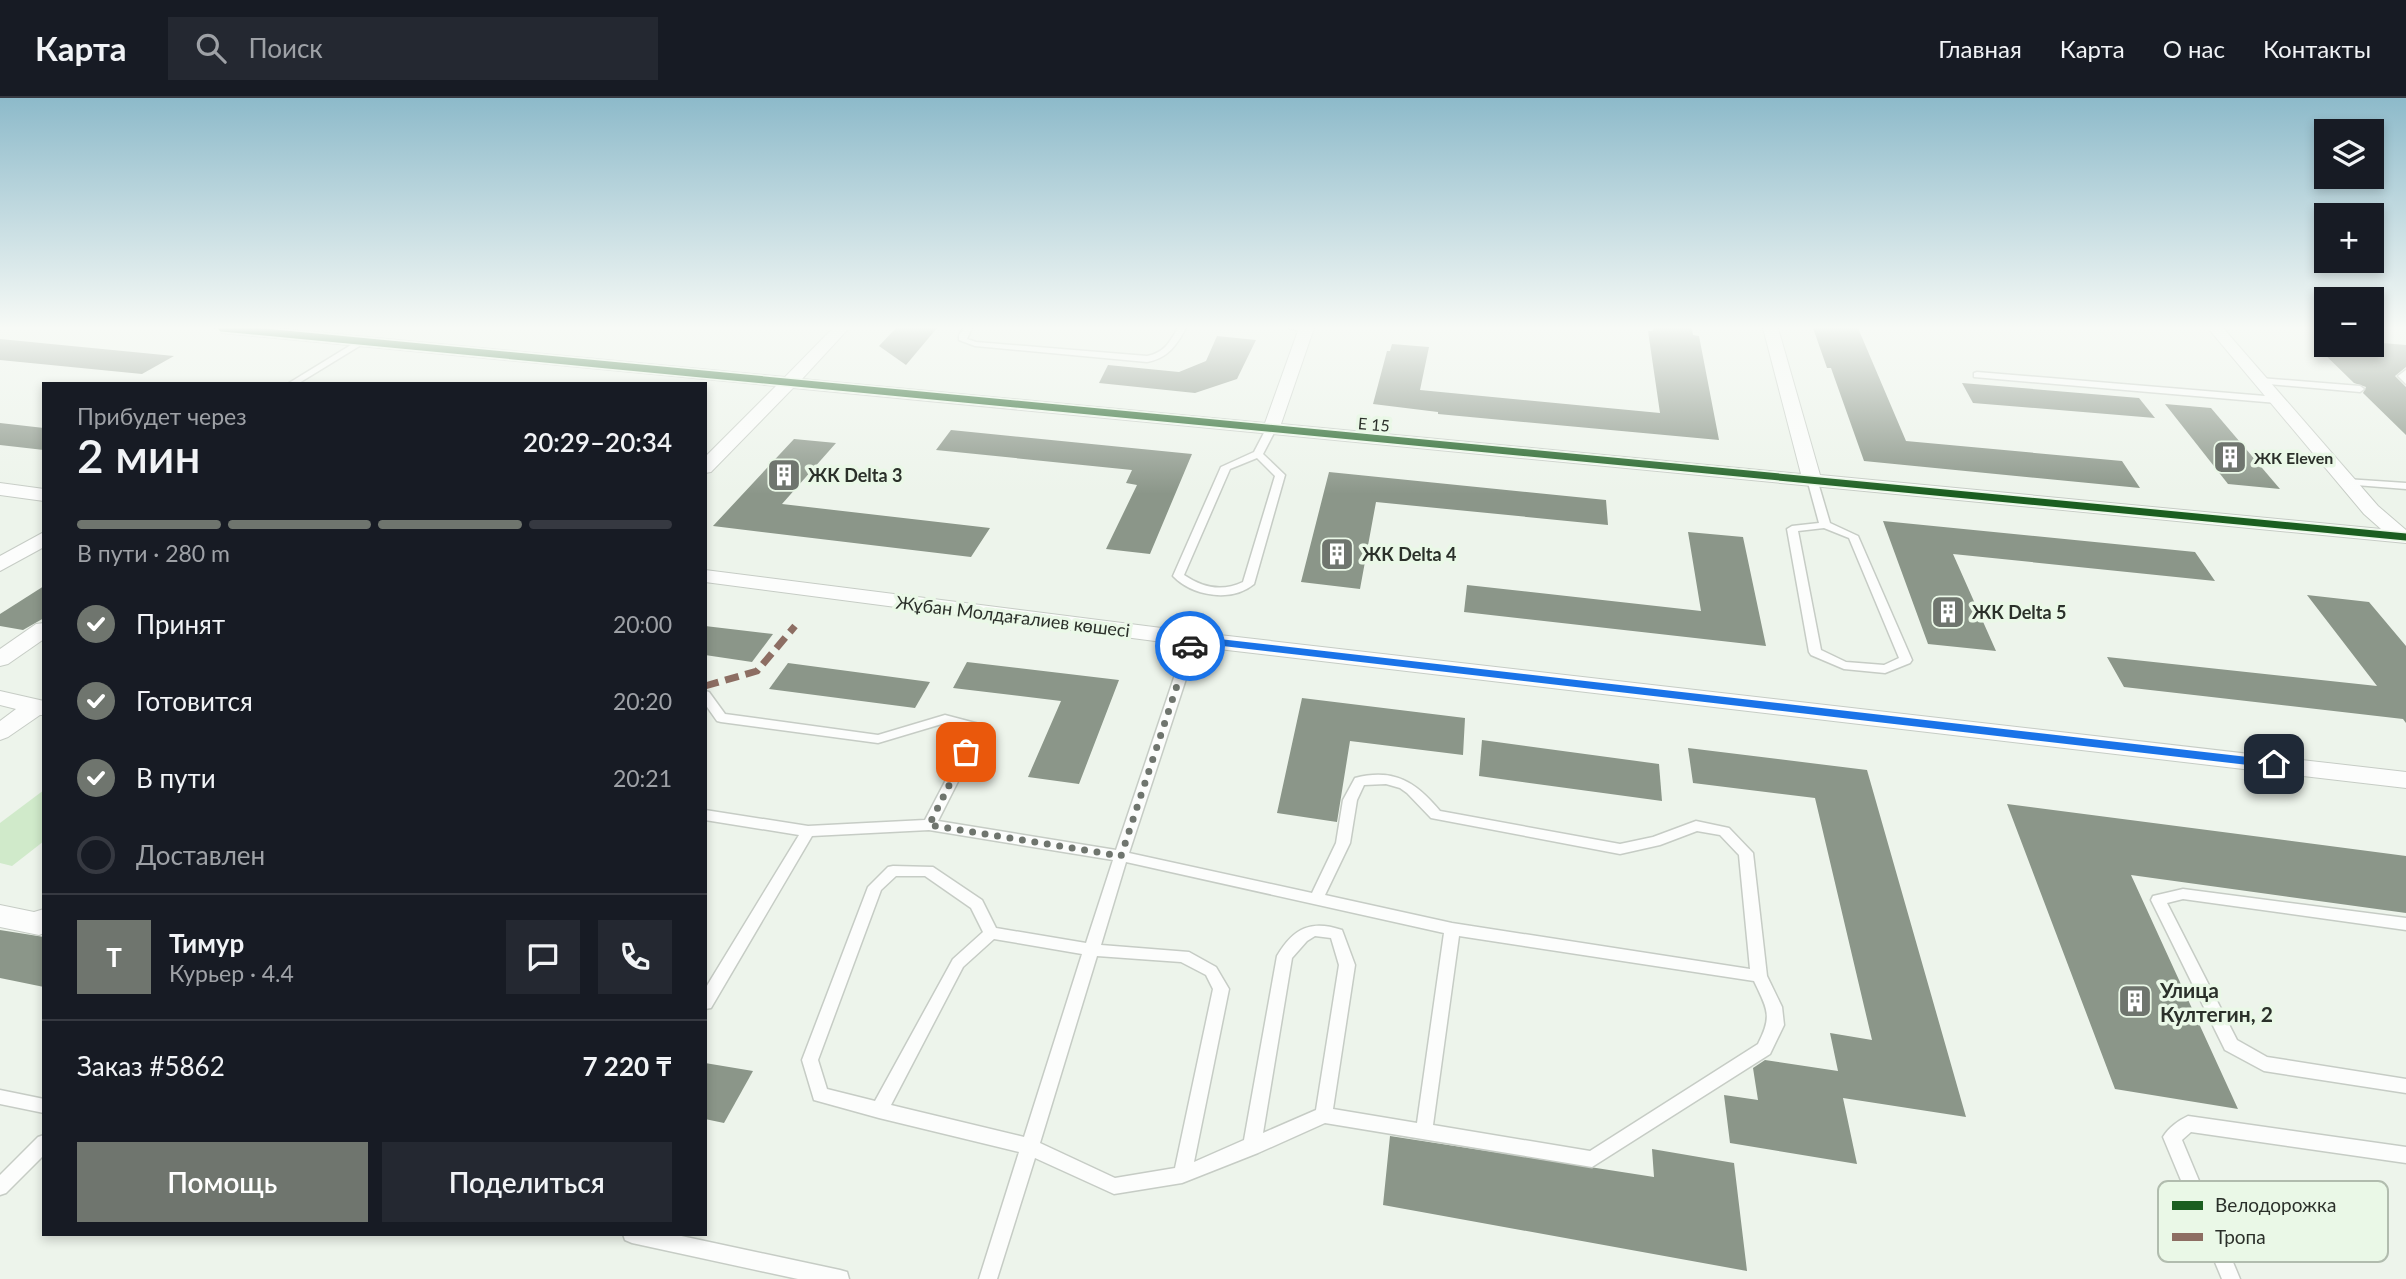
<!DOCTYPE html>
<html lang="ru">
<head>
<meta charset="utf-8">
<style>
  :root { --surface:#171b24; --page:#242831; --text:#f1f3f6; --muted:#9ea1a6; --line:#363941; --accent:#6f756e }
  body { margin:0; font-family:Lato,sans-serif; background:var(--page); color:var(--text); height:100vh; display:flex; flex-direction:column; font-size:26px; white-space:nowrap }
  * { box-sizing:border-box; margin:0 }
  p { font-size:23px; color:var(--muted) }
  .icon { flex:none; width:38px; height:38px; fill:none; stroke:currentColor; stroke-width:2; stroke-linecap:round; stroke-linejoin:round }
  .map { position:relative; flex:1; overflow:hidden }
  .side { position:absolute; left:42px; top:284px; width:665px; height:854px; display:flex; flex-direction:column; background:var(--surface); border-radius:0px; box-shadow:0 4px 10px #0003 }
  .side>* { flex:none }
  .buttons { position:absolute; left:2314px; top:21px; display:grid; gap:14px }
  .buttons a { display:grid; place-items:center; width:70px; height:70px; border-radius:0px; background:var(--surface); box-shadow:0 4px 10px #0003; font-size:35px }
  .pin { position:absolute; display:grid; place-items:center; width:60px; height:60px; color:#fff; margin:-30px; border-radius:14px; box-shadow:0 4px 10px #0006 }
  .courier { position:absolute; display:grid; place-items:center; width:70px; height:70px; margin:-35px; border:5px solid #1a73e8; border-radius:50%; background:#fff; color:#222; box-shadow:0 2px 9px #0007 }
  .overview em { font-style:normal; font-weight:600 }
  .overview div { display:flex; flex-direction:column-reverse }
  .overview { display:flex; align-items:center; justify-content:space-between; height:119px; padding:0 35px }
  h1 { font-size:46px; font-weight:600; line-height:52px }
  .bar { display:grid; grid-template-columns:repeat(4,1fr); gap:10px 7px; align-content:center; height:84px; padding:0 35px }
  .bar i { height:9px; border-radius:5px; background:var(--line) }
  .bar .on { background:var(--accent) }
  .bar p { grid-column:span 4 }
  .line { display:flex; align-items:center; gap:18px; padding:0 35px; border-top:2px solid var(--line) }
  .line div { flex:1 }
  .round { display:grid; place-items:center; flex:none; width:74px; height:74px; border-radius:0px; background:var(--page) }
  ol { padding:0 35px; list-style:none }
  li { display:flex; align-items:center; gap:21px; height:77px }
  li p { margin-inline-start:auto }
  li .icon { padding:7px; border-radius:50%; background:var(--accent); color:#fff; stroke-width:4 }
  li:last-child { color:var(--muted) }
  li i { width:38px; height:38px; border:4px solid var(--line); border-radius:50% }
  .button { display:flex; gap:14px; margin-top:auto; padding:14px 35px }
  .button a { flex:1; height:80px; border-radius:0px; background:var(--accent); color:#fff; font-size:28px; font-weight:600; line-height:80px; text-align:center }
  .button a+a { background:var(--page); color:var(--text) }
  header { display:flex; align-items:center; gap:42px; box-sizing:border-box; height:98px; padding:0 35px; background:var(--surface); border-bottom:2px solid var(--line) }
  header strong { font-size:33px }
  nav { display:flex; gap:38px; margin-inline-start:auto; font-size:24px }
  .search { width:490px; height:63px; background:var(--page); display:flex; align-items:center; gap:18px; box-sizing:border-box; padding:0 24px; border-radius:0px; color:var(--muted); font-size:26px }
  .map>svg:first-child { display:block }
</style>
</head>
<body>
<header>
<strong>Карта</strong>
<div class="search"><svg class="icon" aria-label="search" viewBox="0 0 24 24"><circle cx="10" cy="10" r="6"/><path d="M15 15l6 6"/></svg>Поиск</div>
<nav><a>Главная</a><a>Карта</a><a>О нас</a><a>Контакты</a></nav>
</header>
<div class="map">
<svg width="2406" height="1181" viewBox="0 0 2406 1181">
  <rect width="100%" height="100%" fill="#edf4eb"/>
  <!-- green -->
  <polygon fill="#d0eaca" points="44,692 44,743 12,768 0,765 0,725"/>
  <!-- building -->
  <g fill="#8b9689">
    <polygon points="896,230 937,230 906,267 879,248"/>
    <polygon points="1653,230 1692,230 1693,237 1699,238 1719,342 1438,316 1438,314 1373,306 1387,253 1390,253 1392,246 1429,249 1420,292 1660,315 1648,233 1653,233"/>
    <polygon points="1813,230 1858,230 1906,343 2122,363 2140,390 1864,363 1831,270 1827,270"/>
    <polygon points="1217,238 1256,242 1237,281 1195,295 1099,285 1108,267 1179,274 1206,263"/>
    <polygon points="0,241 174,258 142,276 0,262"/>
    <polygon points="2371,244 2406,247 2406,269 2395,278 2406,289 2406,337 2363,295 2366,289 2354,285 2315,247 2371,247"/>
    <polygon points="1962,285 2139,300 2155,320 1973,305"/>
    <polygon points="2165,306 2211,310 2280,391 2228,386"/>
    <polygon points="0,325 44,330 44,352 0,347"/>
    <polygon points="951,332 1192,356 1150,456 1106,451 1137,387 1126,385 1132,372 936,352"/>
    <polygon points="794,341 836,345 782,406 990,430 971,459 713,428"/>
    <polygon points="1329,374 1606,402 1608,427 1376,404 1360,491 1301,484"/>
    <polygon points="1883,423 2195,454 2215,483 1953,456 1996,553 1928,546"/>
    <polygon points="1688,434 1743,439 1766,548 1464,514 1467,487 1701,513"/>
    <polygon points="44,488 44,520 23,532 0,528 0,516"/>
    <polygon points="2307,497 2369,504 2406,548 2406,625 2403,621 2124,589 2107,559 2377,588"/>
    <polygon points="705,528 773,536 752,564 705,557"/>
    <polygon points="967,564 1119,582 1079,686 1028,679 1061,603 953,590"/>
    <polygon points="788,565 930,584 915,610 769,591"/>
    <polygon points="1302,600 1465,620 1463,657 1350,643 1337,724 1277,715"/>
    <polygon points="1482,642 1659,666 1662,703 1479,678"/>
    <polygon points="1688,650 1867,672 1966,1019 1843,1000 1857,1066 1730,1045 1724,997 1758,1002 1753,970 1765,962 1838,973 1830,935 1872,942 1815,700 1693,685"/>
    <polygon points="2007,706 2406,758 2406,815 2131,777 2238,1011 2115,991"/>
    <polygon points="0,832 44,839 44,889 0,880"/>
    <polygon points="705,965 753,973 724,1025 705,1021"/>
    <polygon points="1390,1038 1654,1079 1652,1051 1734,1065 1747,1173 1383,1107"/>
  </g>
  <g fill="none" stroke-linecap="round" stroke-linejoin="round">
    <!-- service casing -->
    <g stroke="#c6ccc5" stroke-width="3">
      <g id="service">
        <path d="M964,230h8l-5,11 9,3 171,14c17,-3 23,-14 31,-28h8c-10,18 -18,30 -39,34l-172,-16 -16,-6v-5z"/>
        <polygon points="1288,230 1310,230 1311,232 1307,234"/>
        <polygon points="359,242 366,244 299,285 289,285"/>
        <polygon points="2406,272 2406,286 2398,278"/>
        <polygon points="1977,274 2277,299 2281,302 2277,305 1974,279 1974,275"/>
        <polygon points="2260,280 2360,288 2364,291 2360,294 2257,285 2256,283"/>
        <path d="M1271,328l5,3 -13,25 22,21 -31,109c-23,19 -62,12 -81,-8l48,-109 33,-15 12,-23zM1257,360l18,18 -32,106c-21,10 -40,6 -59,-7l46,-106z"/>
        <path d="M1812,378l5,3 13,44 28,13 54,124 -2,3 -25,10 -41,-4 -33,-14 -2,-3 -22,-123 5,-3 27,-3 -12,-44zM1824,430l25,10 50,120 -15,7 -38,-3 -25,-12 -23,-119z"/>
        <polygon points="2346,381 2406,385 2406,391 2343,386 2341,384"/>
        <path d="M1193,537l6,4 -70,214 183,40 24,-50 7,-43 12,-22c39,-10 61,4 85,33l180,33 33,-7 43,-16 33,7 24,25 14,123 15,31 2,18 -14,29 -178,113 -267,-44 -67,30 -76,30 -68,11 -79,-36 -38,121h-18l40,-127 -140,-34 -65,-18 -12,-40 66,-173 20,-20 5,-1 40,1 49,33 14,28 90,15 27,-83 -184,-30 -117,6 -101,172 -6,1v-20l94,-154 -94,-15v-10l103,16 117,-6 47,-90 -27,-7 -67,20 -157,-21 -4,-1 -12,-17v-13l4,1 16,22 153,21 67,-20 38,10 2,3 -47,93 178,29 71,-211zM1386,686l14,4 7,5 24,25 189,36 40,-9 37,-14 23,4 19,20 11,114 -298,-46 -127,-28 25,-52 7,-43 7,-15zM1126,764l318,71 -27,190 -84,-14 22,-144 -13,-35c-30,-10 -48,-3 -65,26l-33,184 -50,22 35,-173 -13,-22 -27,-15 -88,-7zM896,778h29l46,32 12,24 -30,27 -78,142 -48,-12 -9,-29 63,-170zM1315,838l16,2 8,27 -23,145 -53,23 29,-175 15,-17zM1459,838l295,45c13,28 19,34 4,63l-168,107 -157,-26zM994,841l88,15 -58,183 -133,-32 72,-138zM1097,858l84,6 25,13 7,14 -38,179 -60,10 -75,-35z"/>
        <polygon points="2183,791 2406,820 2406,832 2183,801 2167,805 2237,942 2267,959 2406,981 2406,995 2264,973 2225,952 2151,802 2153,798"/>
        <polygon points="0,992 44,1001 44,1015 0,1006"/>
        <path d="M2188,1018l218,31v16l-215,-31 -9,8 58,139h-18l-59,-142c5,-9 16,-17 25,-21z"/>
        <polygon points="44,1037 44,1057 6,1095 0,1097 0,1077 38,1039"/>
        <polygon points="623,1136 672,1136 840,1172 847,1174 849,1181 798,1181 632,1145 625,1142"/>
      </g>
    </g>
    <!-- minor casing -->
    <g stroke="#c6ccc5" stroke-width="2">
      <g id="minor">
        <polygon points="215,230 273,230 785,279 833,230 849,230 802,281 1265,325 1299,230 1314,230 1281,326 1801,376 1763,230 1778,230 1820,377 2381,431 2364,416 2208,230 2223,230 2378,408 2406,432 2406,445 793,290 711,374 705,375 705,359 776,288 222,235"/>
        <polygon points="0,385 44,391 44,403 0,397"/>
        <polygon points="44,434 44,449 0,473 0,458"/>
        <polygon points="705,472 1193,534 2406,674 2406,690 1193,548 705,484"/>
        <polygon points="44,525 44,541 8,566 0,568 0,551 36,526"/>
        <polygon points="0,593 44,603 44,617 40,617 8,639 0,642 0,623 16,611 0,607"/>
        <polygon points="0,807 34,814 44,811 44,835 39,837 0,829"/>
      </g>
    </g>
    <!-- service -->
    <use href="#service" fill="#fcfdfc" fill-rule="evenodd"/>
    <!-- minor -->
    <use href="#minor" fill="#fcfdfc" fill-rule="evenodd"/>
    <!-- quiet -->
    <polyline stroke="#8d6e63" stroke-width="7" stroke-dasharray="14 7" stroke-linecap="butt" points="705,588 757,573 795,528"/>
    <!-- cycleway casing -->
    <g stroke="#eaf8e7" stroke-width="10">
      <polyline id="cycleway" points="222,230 2406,439"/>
    </g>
    <!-- cycleway -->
    <use href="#cycleway" stroke="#1b5e20" stroke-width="7"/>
  </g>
  <!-- sky -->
  <linearGradient id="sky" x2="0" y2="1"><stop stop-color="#8dbaca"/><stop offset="0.58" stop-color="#f7faf6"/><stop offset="1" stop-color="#f7faf6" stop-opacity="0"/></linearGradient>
  <rect width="2406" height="396" fill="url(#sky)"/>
  <!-- route -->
  <polygon fill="#1a73e8" points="1193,538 2274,662 2280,666 2274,670 1197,545 1194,550 1186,550 1187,541"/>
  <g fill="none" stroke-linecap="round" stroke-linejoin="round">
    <!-- done -->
    <polyline stroke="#6f756e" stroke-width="7" stroke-dasharray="0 12.6" points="966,654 929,727 1121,758 1190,548"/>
  </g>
  <!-- icons -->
  <defs>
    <g id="building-square" transform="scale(1.75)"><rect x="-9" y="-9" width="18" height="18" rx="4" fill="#6f756e" stroke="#eaf8e7"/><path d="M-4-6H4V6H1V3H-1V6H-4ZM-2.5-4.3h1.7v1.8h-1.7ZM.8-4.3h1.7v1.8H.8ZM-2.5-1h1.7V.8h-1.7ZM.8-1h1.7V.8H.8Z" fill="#fff"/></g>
  </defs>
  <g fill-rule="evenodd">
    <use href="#building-square" x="2230" y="359"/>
    <use href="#building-square" x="784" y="377"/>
    <use href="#building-square" x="1337" y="456"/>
    <use href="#building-square" x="1948" y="514"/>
    <use href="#building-square" x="2135" y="903"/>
  </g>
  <g text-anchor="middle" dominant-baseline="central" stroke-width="7" stroke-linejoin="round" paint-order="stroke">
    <!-- far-street labels -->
    <g font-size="16" fill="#2b302a" stroke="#eaf8e7">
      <text transform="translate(1374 326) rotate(5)">E 15</text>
    </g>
    <!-- far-poi labels -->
    <g font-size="16" font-weight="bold" fill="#2b302a" stroke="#eaf8e7" text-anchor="start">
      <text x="2254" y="359">ЖК Eleven</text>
    </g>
    <!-- poi labels -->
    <g font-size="18" font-weight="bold" fill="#2b302a" stroke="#eaf8e7" text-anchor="start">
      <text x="808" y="377">ЖК Delta 3</text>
      <text x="1362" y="456">ЖК Delta 4</text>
      <text x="1972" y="514">ЖК Delta 5</text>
    </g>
    <!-- street labels -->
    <g font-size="18" fill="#2b302a" stroke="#eaf8e7">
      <text transform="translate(1013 518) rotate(7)">Жұбан Молдағалиев көшесі</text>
    </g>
    <!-- near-poi labels -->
    <g font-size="21" font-weight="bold" fill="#2b302a" stroke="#eaf8e7" text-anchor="start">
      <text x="2160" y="891">Улица<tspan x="2160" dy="24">Култегин, 2</tspan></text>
    </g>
  </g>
  <!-- legend -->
  <rect x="2158" y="1083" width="230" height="81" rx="10" fill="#eaf8e7" stroke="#b1bcae" stroke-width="2"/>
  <rect x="2172" y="1103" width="31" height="9" fill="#1b5e20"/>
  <rect x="2172" y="1135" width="31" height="8" fill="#8d6e63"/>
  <g font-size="19" fill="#2b302a">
    <text x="2215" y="1114">Велодорожка</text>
    <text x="2215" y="1146">Тропа</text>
  </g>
</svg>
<div class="buttons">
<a><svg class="icon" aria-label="layers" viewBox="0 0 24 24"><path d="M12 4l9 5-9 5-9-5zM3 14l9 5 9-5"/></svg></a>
<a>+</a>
<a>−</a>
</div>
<div class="pin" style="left:966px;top:654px;background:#ea580c"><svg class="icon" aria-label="bag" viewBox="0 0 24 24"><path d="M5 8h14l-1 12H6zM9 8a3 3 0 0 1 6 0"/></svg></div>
<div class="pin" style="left:2274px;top:666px;background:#1f2937"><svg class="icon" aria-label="home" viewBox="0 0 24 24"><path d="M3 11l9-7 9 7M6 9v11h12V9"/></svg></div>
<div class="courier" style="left:1190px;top:548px"><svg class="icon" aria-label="car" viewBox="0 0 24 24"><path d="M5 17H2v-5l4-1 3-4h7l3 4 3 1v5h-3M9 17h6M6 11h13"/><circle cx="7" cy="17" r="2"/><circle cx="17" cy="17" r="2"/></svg></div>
<section class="side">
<div class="overview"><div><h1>2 мин</h1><p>Прибудет через</p></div><em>20:29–20:34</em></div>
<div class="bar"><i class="on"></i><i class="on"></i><i class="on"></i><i></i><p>В пути · 280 m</p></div>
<ol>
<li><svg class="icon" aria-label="check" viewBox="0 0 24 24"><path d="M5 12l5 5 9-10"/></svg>Принят<p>20:00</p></li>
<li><svg class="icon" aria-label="check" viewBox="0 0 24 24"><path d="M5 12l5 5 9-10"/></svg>Готовится<p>20:20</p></li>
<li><svg class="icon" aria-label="check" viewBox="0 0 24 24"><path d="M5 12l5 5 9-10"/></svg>В пути<p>20:21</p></li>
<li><i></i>Доставлен</li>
</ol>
<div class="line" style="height:126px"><b class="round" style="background:var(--accent);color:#fff">Т</b><div><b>Тимур</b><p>Курьер · 4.4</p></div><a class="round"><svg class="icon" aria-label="chat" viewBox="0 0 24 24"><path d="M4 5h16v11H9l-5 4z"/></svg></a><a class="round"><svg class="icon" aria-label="phone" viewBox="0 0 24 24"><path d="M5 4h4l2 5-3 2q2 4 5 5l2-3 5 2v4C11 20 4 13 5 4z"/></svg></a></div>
<div class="line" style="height:91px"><div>Заказ #5862</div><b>7 220 ₸</b></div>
<div class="button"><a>Помощь</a><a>Поделиться</a></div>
</section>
</div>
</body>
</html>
